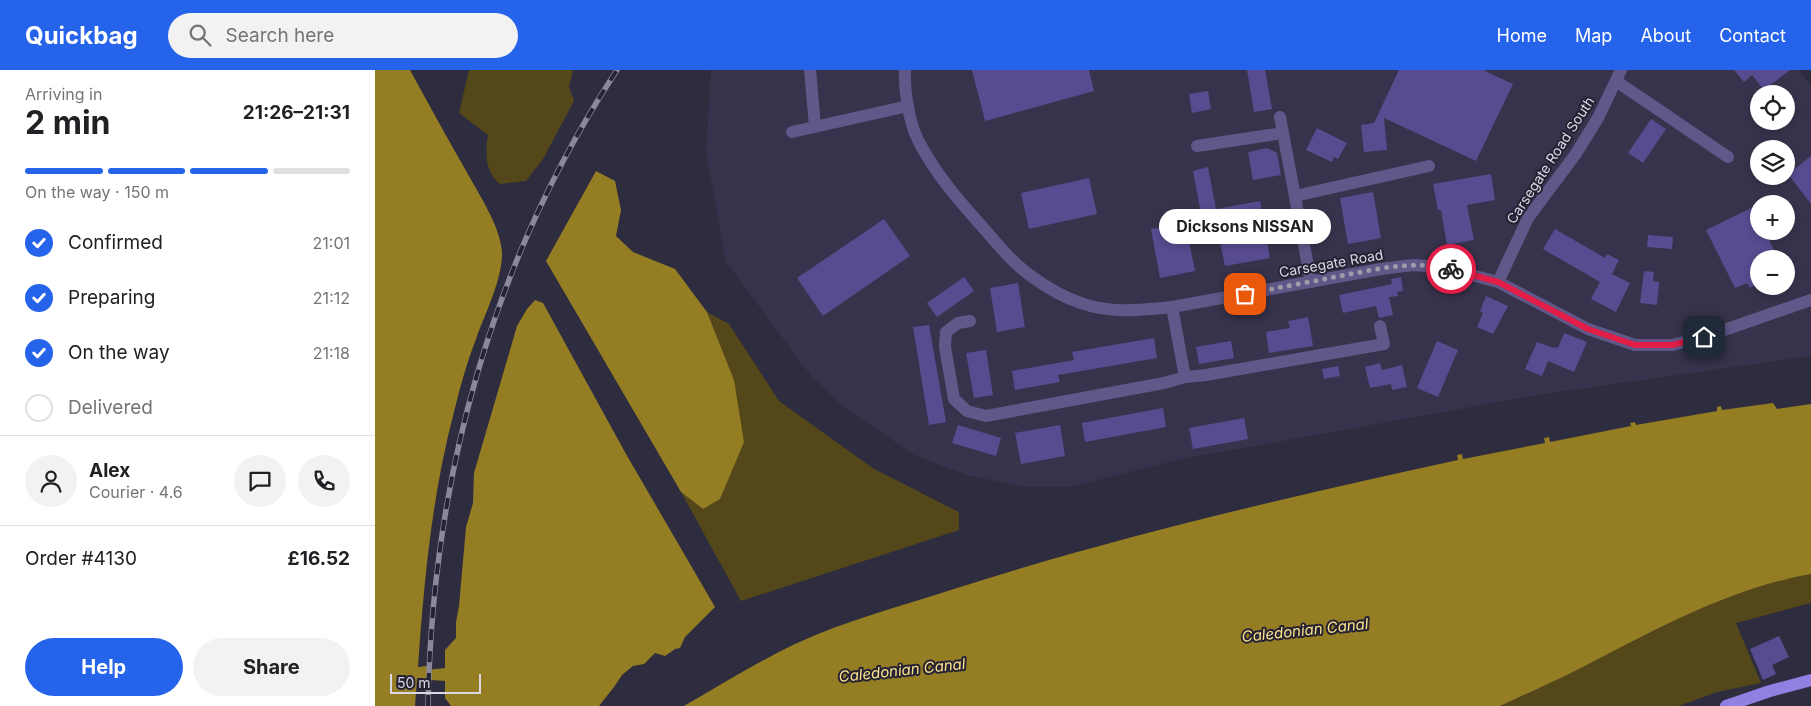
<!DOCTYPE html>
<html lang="en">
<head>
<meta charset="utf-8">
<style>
  :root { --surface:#fff; --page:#f2f2f2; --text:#202124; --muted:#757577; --line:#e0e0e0; --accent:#2563eb }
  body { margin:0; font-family:Inter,sans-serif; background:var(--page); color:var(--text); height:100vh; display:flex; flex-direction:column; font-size:19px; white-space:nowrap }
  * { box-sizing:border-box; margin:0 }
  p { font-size:16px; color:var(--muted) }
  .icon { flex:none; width:28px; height:28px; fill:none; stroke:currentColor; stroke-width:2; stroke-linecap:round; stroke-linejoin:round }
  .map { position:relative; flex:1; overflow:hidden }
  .side { display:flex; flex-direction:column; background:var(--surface); width:375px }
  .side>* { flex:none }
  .fabs { position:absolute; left:1375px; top:15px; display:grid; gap:10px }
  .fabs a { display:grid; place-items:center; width:45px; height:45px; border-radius:50%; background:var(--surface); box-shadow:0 2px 8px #0003; font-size:25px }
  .scale { position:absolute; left:15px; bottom:12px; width:91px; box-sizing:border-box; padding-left:5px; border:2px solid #dad8e5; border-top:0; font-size:14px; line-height:18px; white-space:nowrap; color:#dad8e5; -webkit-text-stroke:4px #252234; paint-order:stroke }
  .pin { position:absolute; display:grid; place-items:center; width:42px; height:42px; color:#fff; margin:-21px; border-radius:10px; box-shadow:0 2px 8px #0006 }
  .courier { position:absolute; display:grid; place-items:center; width:50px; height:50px; margin:-25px; border:4px solid #e11d48; border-radius:50%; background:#fff; color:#222; box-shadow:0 1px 6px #0007 }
  .bubble { position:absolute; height:35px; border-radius:18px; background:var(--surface); box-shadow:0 2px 8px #0003; font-size:16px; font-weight:700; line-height:35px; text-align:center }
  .head em { font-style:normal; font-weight:700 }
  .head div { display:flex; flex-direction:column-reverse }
  .head { display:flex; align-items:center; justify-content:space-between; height:85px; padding:0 25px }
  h1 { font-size:32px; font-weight:700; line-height:38px }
  .bar { display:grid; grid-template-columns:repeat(4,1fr); gap:8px 5px; align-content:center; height:60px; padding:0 25px }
  .bar i { height:6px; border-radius:4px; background:var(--line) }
  .bar .current { background:var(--accent) }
  .bar p { grid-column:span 4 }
  .line { display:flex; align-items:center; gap:12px; padding:0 25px; border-top:1px solid var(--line) }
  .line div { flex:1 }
  .round { display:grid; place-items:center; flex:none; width:52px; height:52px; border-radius:26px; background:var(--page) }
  ol { padding:0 25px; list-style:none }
  li { display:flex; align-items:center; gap:15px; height:55px }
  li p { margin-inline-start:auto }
  li .icon { padding:5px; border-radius:50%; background:var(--accent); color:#fff; stroke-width:4 }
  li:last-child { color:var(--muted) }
  li i { width:28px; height:28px; border:2px solid var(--line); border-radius:50% }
  .button { display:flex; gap:10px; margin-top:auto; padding:10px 25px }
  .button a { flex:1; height:58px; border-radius:30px; background:var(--accent); color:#fff; font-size:20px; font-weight:700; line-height:58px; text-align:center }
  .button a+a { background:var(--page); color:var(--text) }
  header { display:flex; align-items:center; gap:30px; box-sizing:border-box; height:70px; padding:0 25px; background:var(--accent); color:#fff }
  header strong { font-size:24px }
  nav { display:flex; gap:28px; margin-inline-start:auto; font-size:18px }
  .search { width:350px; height:45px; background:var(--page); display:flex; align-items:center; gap:12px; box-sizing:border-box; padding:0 18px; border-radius:28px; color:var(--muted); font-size:19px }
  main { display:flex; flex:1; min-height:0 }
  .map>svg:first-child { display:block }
</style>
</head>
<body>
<header>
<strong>Quickbag</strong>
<div class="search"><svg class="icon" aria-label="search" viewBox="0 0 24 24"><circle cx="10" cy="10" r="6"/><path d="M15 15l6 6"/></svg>Search here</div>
<nav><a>Home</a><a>Map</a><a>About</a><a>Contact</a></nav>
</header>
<main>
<section class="side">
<div class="head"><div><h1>2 min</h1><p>Arriving in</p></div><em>21:26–21:31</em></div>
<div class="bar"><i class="current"></i><i class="current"></i><i class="current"></i><i></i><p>On the way · 150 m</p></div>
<ol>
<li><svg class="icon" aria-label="check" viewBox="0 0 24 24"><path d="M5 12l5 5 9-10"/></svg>Confirmed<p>21:01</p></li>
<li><svg class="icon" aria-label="check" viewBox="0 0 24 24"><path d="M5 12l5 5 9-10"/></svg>Preparing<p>21:12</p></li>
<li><svg class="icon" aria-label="check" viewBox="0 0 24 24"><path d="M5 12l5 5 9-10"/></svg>On the way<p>21:18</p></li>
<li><i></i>Delivered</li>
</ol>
<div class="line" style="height:90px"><a class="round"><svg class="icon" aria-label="person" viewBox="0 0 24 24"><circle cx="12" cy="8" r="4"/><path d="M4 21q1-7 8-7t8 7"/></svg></a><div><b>Alex</b><p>Courier · 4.6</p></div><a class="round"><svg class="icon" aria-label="chat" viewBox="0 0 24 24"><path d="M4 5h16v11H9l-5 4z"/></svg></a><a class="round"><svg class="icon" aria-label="phone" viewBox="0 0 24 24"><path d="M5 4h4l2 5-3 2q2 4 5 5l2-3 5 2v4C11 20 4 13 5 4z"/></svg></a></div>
<div class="line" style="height:65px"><div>Order #4130</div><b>£16.52</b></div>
<div class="button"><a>Help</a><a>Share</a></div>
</section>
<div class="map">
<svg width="1436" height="636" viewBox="0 0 1436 636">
  <rect width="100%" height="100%" fill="#2e2c3f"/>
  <!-- built -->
  <path fill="#37334c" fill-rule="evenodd" d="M336,0h1087l13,15v271l-274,39 -355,64 -112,28h-46l-58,-12 -52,-20 -73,-50 -30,-29 -85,-114 -20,-110zM1384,24h27v27h-27zM1384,79h27v27h-27zM1384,134h27v27h-27zM1384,189h27v27h-27z"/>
  <!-- green -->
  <g fill="#54471a">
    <path d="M94,0h104l-4,17 5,14 -31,58 -17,22 -26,3c-15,-11 -15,-32 -12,-49l-29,-22z"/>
    <polygon points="332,242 354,254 404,331 499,399 584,442 584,460 366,531 306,422 328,439 359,310"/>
    <path d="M1436,504v29l-75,20 25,60 -44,9 -38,14h-179c28,-13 56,-25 83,-39 74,-38 145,-78 228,-93z"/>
  </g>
  <!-- water -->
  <g fill="#947d22">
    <path d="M0,0h35c18,33 36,66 55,99 13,24 35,56 37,83 1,26 -17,62 -26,87 -9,23 -16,48 -22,73 -22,83 -30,169 -36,255l9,-1v4l18,-2v-18l11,-12v-16l3,-16 7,-79 7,-24 1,-30 43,-147 10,-17 8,-9 8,3 83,151 89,153 -30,30 -5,11 -5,1 -10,7 -10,-3 -11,11 -11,2 -11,9 -8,12 -15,19h-148l-6,-8v-17l-28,-2 -2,27h-40z"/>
    <polygon points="221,101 240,111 246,140 241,166 258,182 300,199 332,242 359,310 369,372 345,429 328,439 306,422 171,191"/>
    <path d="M1398,333l4,6 34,-5v170c-83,15 -154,55 -228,93 -27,14 -55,26 -83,39h-816c37,-21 73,-44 111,-62 49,-23 107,-38 159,-55 165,-53 335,-92 504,-129l-1,-5 5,-1 1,5 82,-16 -1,-5 5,-1 1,5 81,-16 -1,-3 5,-1 1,3 81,-14v-4l4,-1 1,4z"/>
  </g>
  <!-- building -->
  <g fill="#594b90">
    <polygon points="597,0 714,0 719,21 610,51"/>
    <polygon points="872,0 890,0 897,39 879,42"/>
    <polygon points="1024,0 1108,0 1138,14 1101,91 1009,48 1012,80 989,82 986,55 999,53"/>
    <polygon points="1359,0 1415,0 1389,20 1377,5 1369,12"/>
    <polygon points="833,21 836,39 817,43 814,24"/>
    <polygon points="1276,49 1291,59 1268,93 1253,83"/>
    <polygon points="942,58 972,73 963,89 959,87 957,92 931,80"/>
    <polygon points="892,78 902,83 906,105 878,110 873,82"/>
    <polygon points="1436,86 1436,134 1413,104"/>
    <polygon points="833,97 841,139 885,131 895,188 850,196 844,167 814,172 820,201 785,208 776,159 827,149 818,101"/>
    <polygon points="1116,104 1120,130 1092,135 1099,170 1072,175 1066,140 1063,140 1058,114"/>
    <polygon points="714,108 722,144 654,159 646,123"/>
    <polygon points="998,122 1006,168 973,174 965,128"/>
    <polygon points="1378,137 1384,149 1384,161 1390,161 1403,189 1384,189 1384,213 1375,218 1372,213 1360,218 1331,160"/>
    <polygon points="509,149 535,186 448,246 422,208"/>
    <polygon points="1180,159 1230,188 1232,184 1244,190 1237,204 1255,213 1241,242 1216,229 1225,212 1168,179"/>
    <polygon points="1273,165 1298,167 1297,179 1272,177"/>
    <polygon points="1269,201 1279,202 1278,211 1284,212 1282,235 1265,233"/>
    <polygon points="589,207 599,221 562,247 552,233"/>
    <polygon points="1026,207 1028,221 1022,222 1023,226 1014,227 1018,245 1004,248 1001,236 968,243 964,225 1017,214 1016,209"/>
    <polygon points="643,213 650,257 622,262 615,218"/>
    <polygon points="1111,226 1133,236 1118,264 1102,257 1108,243 1105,241"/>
    <polygon points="933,247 938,276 894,283 891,262 915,258 913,251"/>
    <polygon points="554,255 571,352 554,355 538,257"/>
    <polygon points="1189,263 1212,272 1199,302 1173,291 1167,306 1150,299 1162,272 1179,278 1179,277 1183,278"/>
    <polygon points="779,268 782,288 683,305 685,312 640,320 637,301 699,290 697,282"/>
    <polygon points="856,271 859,288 824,294 821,277"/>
    <polygon points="1062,271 1083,280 1063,327 1042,318"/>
    <polygon points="611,280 618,325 599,328 591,283"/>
    <polygon points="1005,293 1007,300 1027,295 1032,317 1017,320 1016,314 995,318 990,297"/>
    <polygon points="963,296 965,306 949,309 947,299"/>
    <polygon points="788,338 791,357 710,372 707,353"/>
    <polygon points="869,348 873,369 818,379 814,358"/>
    <polygon points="583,355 626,368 621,386 577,373"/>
    <polygon points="685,355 690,386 646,394 640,363"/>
    <polygon points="1404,566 1414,587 1397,595 1401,604 1388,610 1375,579"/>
  </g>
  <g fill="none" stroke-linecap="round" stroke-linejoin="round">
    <!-- street -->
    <g stroke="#605888" stroke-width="12">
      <polyline points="435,0 440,56"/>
      <path d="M530,0c-1,20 4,52 13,70 17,34 43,63 68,91 14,16 28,33 45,45 15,11 34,22 50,27 29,11 61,7 91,4l209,-38 32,-4 28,2 57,15 90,47 47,16h37l32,-8 107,-37"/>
      <polyline points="1241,11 1353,87"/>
      <polyline points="905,47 936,212"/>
      <polyline points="417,62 533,36"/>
      <polyline points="822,76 908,63"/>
      <polyline points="920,126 1054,96"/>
      <polyline points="1123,212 1153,148 1200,85 1223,48 1246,0"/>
      <polyline points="797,237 810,307"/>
      <polyline points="595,251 583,253 571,262 570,277 579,329 592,341 611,346 789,313 810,307 831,305 1009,274 1005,256"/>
    </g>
    <!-- primary -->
    <polyline stroke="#917fe1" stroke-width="12" points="1351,636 1395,621 1436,610"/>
    <!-- rail casing -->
    <g stroke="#8b8999" stroke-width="5.5">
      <path id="rail" d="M53,636c4,-227 64,-446 189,-636"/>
    </g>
    <!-- rail -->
    <use href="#rail" stroke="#252234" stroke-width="4" stroke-dasharray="11" stroke-linecap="butt"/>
  </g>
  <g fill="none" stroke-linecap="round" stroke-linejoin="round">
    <!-- done -->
    <path stroke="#9e9cab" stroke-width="5" stroke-dasharray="0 9" d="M870,224c32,-6 64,-12 95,-18 37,-7 74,-16 111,-7"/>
    <!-- route -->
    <polyline stroke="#e11d48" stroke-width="6" points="1076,199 1123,212 1213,259 1260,275 1297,275 1329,267"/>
  </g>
  <g text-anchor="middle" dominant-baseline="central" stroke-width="4" stroke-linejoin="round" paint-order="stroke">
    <!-- street labels -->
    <g font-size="14" fill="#dad8e5" stroke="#252234">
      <text transform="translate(1175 90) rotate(-57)">Carsegate Road South</text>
      <text transform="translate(956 193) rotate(-10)">Carsegate Road</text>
    </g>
    <!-- water labels -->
    <g font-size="15" font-style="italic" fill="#fce38b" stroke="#252234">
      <text transform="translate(930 560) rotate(-6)">Caledonian Canal</text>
      <text transform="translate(527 600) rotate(-6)">Caledonian Canal</text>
    </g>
  </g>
</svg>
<div class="fabs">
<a><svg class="icon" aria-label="locate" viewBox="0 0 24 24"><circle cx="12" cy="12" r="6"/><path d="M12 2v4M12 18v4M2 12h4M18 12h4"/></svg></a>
<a><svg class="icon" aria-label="layers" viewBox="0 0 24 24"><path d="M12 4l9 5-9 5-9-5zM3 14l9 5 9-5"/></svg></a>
<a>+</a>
<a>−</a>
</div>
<div class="scale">50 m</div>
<div class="pin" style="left:870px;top:224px;background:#ea580c"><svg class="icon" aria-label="bag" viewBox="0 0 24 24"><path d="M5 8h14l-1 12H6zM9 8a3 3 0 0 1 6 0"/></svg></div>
<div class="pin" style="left:1329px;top:267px;background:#1f2937"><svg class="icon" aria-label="home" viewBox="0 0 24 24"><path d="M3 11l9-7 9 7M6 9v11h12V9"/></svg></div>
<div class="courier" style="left:1076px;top:199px"><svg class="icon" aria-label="bike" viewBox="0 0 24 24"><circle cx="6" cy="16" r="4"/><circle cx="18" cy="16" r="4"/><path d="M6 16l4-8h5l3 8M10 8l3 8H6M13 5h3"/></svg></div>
<div class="bubble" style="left:784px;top:139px;width:172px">Dicksons NISSAN</div>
</div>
</main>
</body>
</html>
